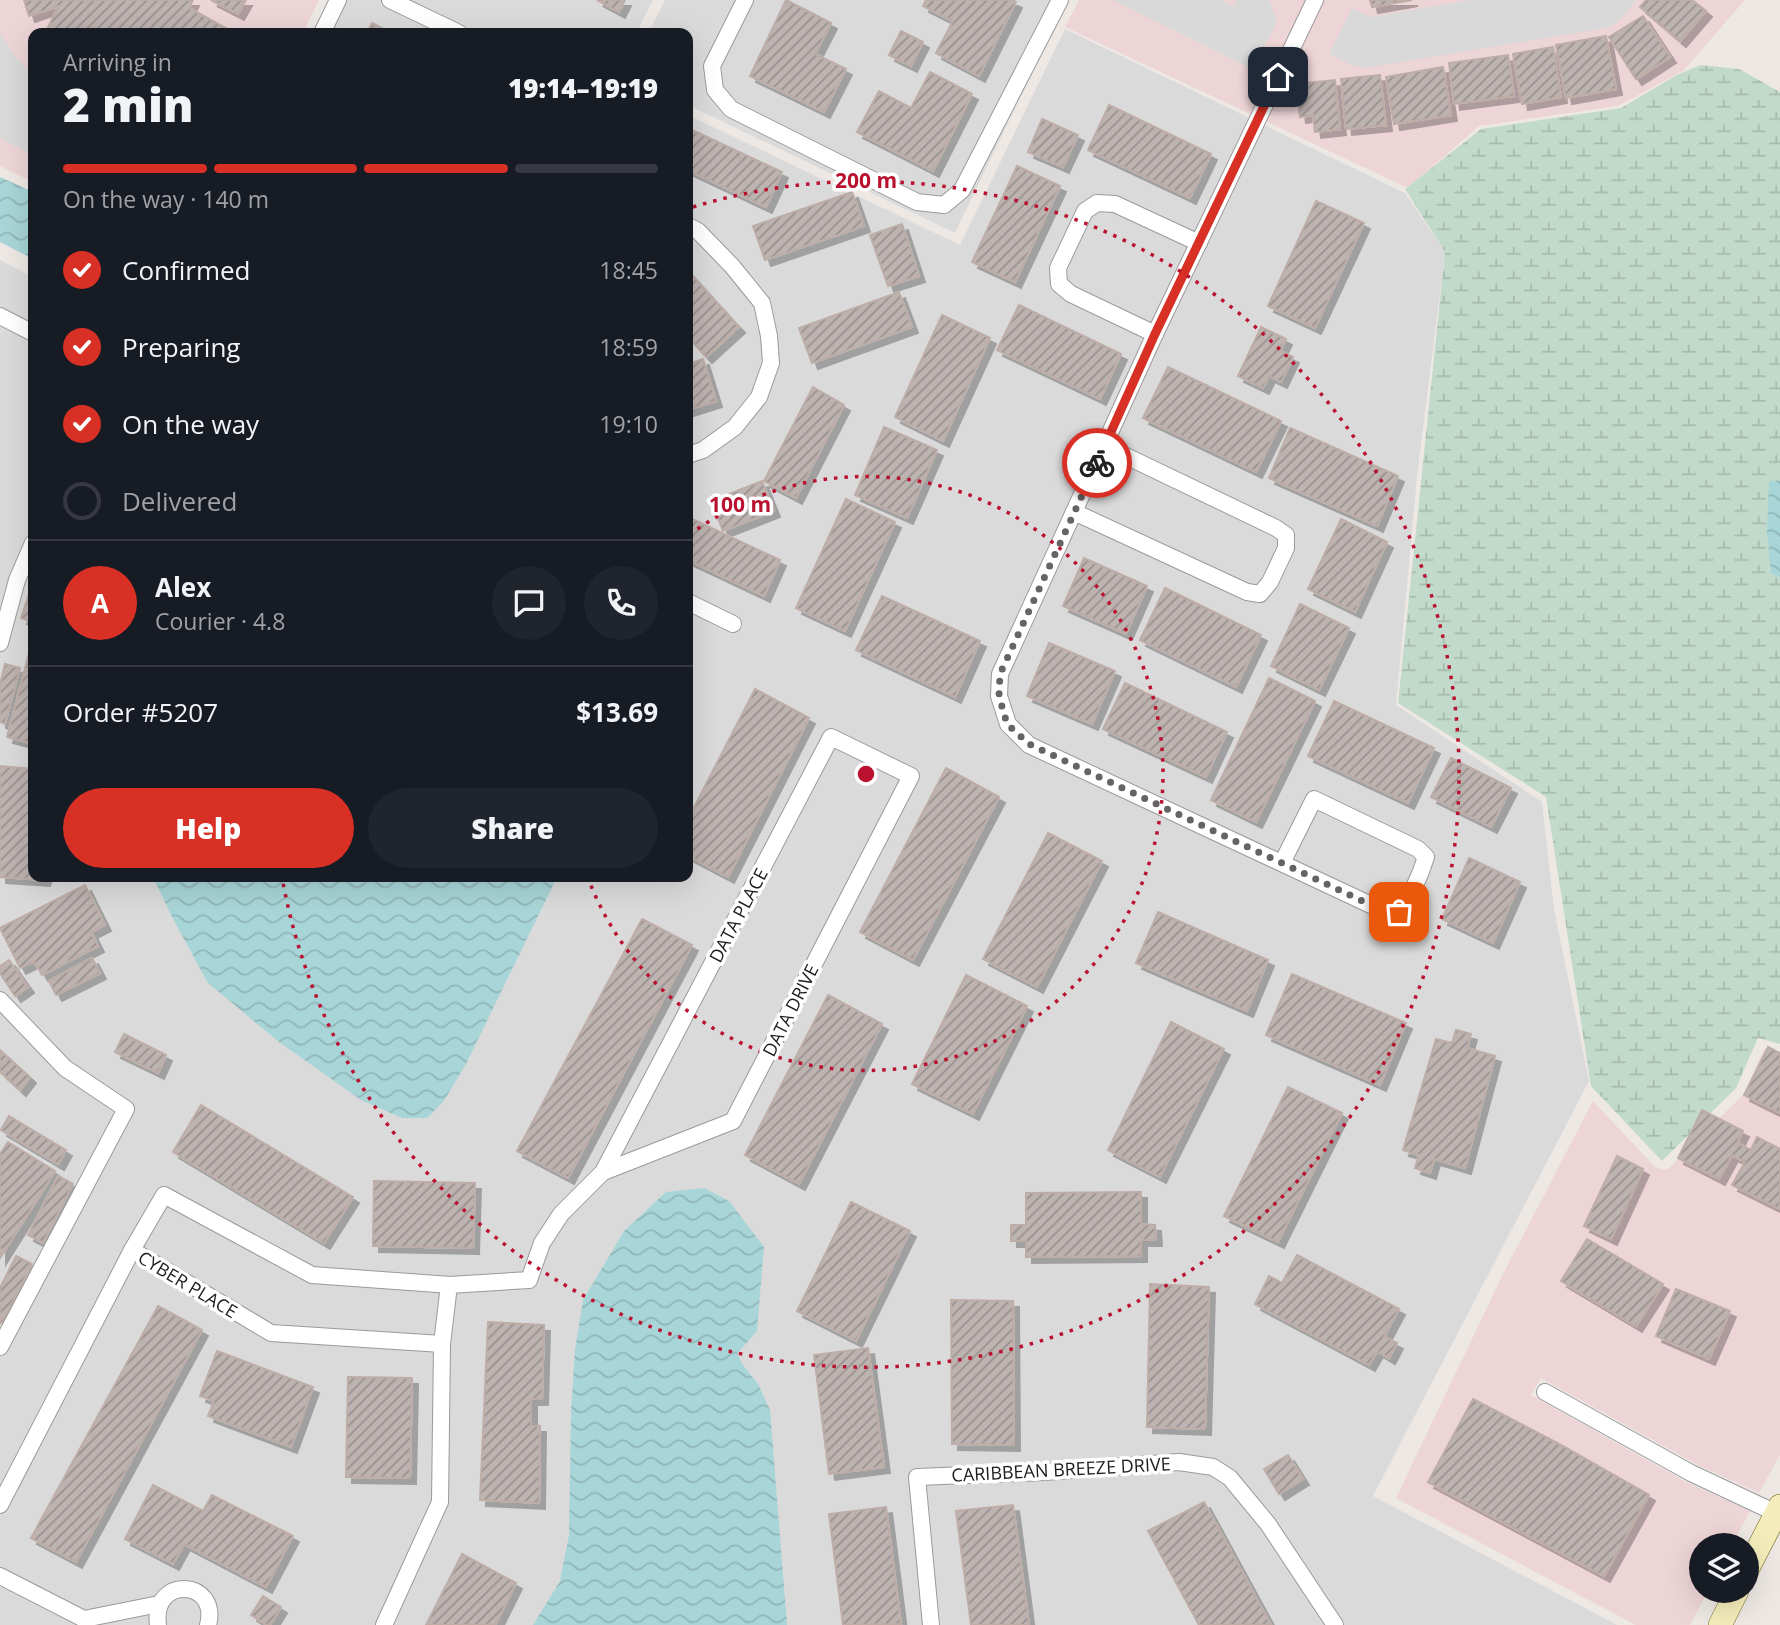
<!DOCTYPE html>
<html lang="en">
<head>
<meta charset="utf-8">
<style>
  :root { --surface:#171b24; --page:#20242c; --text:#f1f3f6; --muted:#9ea1a6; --line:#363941; --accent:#d93025 }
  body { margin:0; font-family:"Open Sans",sans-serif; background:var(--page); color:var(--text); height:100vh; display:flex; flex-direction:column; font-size:26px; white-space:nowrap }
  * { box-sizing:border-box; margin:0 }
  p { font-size:23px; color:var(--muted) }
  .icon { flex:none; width:38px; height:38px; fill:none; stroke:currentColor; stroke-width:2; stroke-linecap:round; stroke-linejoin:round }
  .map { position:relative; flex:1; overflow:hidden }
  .drawer { position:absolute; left:28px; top:28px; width:665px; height:854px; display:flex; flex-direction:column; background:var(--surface); border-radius:14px; box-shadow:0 7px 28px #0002 }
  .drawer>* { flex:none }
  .controls { position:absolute; left:1689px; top:1533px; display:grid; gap:14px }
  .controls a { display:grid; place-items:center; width:70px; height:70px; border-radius:50%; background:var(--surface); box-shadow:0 7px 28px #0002; font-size:35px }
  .pin { position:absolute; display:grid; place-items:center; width:60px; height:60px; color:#fff; margin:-30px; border-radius:14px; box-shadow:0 4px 10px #0006 }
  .courier { position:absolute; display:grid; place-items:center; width:70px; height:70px; margin:-35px; border:5px solid #d93025; border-radius:50%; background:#fff; color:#222; box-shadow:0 2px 9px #0007 }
  .headline em { font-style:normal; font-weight:800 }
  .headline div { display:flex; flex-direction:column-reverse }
  .headline { display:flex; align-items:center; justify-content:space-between; height:119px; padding:0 35px }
  h1 { font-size:46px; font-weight:800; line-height:52px }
  .bar { display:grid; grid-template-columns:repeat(4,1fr); gap:10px 7px; align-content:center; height:84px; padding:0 35px }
  .bar i { height:9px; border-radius:5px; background:var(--line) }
  .bar .selected { background:var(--accent) }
  .bar p { grid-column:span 4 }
  .line { display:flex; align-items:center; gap:18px; padding:0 35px; border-top:2px solid var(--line) }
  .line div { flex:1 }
  .round { display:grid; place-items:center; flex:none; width:74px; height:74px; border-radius:37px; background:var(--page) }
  ol { padding:0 35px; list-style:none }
  li { display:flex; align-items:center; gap:21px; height:77px }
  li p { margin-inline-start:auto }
  li .icon { padding:7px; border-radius:50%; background:var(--accent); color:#fff; stroke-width:4 }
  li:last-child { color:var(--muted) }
  li i { width:38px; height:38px; border:4px solid var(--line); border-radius:50% }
  .primary-button { display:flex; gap:14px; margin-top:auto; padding:14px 35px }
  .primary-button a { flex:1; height:80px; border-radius:42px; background:var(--accent); color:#fff; font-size:28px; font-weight:800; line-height:80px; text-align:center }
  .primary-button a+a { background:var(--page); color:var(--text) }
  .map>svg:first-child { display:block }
</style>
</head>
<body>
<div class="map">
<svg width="1780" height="1625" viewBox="0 0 1780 1625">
  <defs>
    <pattern id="wetland-marsh" width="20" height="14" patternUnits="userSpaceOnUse" patternTransform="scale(1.75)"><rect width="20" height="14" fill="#c2dacb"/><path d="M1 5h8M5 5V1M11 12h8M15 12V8" fill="none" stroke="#a6bbae"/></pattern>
    <pattern id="water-waves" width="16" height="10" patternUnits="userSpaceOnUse" patternTransform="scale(1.75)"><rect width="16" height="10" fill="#a8d5d7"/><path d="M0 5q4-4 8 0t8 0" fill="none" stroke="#90b6b8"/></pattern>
    <pattern id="building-hatch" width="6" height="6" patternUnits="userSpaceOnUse" patternTransform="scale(1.75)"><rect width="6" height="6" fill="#bdb3b1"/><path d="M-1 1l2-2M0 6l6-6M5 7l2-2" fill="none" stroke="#99918f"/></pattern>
    <filter id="shadow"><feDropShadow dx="6" dy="6" stdDeviation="0" flood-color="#0004"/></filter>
  </defs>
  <rect width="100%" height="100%" fill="#ede8e4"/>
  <!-- residential -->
  <g fill="#dbdada">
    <polygon points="330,0 653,0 636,33 314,33"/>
    <polygon points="665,0 1067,0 955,233 688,105 688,33 648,33"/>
    <polygon points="1065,29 1405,193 1445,252 1417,477 1396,705 1542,802 1554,909 1589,1081 1373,1496 1617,1625 0,1625 0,260 33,277 33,877 688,877 688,115 960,245"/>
  </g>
  <!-- commercial -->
  <g fill="#edd4d7">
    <polygon points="0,0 319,0 303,33 33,33 33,182 0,166"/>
    <polygon points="1079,0 1745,0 1683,71 1618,106 1479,126 1408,188 1065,27"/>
    <polygon points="1764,1049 1780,1054 1780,1455 1759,1493 1696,1464 1541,1378 1531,1395 1686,1482 1750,1511 1732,1545 1701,1545 1701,1591 1708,1591 1690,1625 1636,1625 1396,1498 1503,1274 1593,1101 1655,1167 1664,1170 1669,1168 1744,1094"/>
  </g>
  <!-- wetland -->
  <polygon fill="url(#wetland-marsh)" points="1701,65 1739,69 1780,92 1780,1044 1758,1038 1736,1088 1662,1161 1591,1086 1546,797 1398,703 1445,252 1405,189 1481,129 1621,108 1677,75"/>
  <!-- parking -->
  <g fill="#d9d9d9">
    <polygon points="1113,0 1221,0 1234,6 1237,0 1269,0 1277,22 1252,69"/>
    <polygon points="1471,0 1637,0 1616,24 1606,28 1364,68 1347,63 1329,54 1352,8 1370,17"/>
    <polygon points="0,33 15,56 33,76 33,155 5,141 0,136"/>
  </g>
  <!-- water -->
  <g fill="url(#water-waves)">
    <polygon points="0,177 33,192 33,259 0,242"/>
    <polygon points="1769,481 1780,481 1780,577 1771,573 1767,532"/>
    <polygon points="153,877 557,877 467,1062 444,1101 427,1118 402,1118 361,1100 279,1042 208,983 172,917"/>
    <polygon points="704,1188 729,1201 764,1247 757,1331 737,1354 743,1365 758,1384 770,1410 787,1625 533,1625 560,1581 569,1535 571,1412 575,1350 583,1300 624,1231 666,1192"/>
  </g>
  <!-- building -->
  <g fill="url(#building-hatch)" stroke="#beada7" stroke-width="2" filter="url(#shadow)">
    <polygon points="24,0 193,0 189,8 231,31 230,33 106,33 92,26 89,33 47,33 46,31 59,6 29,16"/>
    <polygon points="211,0 246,0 238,14"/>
    <polygon points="597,0 625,0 619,12"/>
    <polygon points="786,0 831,23 815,54 846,69 824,112 750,76"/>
    <polygon points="926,0 1012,0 1016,2 979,76 936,53 953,21 923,6"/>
    <polygon points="1370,0 1412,0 1372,7"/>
    <polygon points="1646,0 1692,0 1706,11 1680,41 1640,7"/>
    <polygon points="1643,16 1670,57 1636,79 1609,37"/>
    <polygon points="372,23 391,33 367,33"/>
    <polygon points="901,31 923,42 911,66 889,55"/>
    <polygon points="1606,36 1616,89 1566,98 1556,45"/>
    <polygon points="1553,47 1561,97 1522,104 1513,54"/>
    <polygon points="1508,55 1514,96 1454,104 1449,63"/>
    <polygon points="1443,67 1451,115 1394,124 1386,77"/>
    <polygon points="930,72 972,94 933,171 857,132 879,91 911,108"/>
    <polygon points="1380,75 1386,125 1346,129 1341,79"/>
    <polygon points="1335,80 1340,129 1315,132 1313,115 1300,117 1296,84"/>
    <polygon points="1109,105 1211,154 1190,198 1088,150"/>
    <polygon points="1042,119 1078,135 1063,167 1028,152"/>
    <polygon points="688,128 782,172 766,207 688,170"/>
    <polygon points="1017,166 1060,186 1015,282 972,262"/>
    <polygon points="852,192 864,226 765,260 753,226"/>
    <polygon points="1316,201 1364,223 1315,328 1268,306"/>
    <polygon points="902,224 919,276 888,286 870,235"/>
    <polygon points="688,271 739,327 706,357 688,337"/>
    <polygon points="899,292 912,327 812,363 799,328"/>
    <polygon points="1019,305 1121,354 1100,399 997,350"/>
    <polygon points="942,315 990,338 943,441 895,417"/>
    <polygon points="1261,327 1286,339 1280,351 1293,357 1281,382 1269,376 1263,388 1238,376"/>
    <polygon points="703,359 716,401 688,410 688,364"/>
    <polygon points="1168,367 1281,421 1256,472 1143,418"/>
    <polygon points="813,387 844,405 796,498 764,481"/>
    <polygon points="884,427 937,450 907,518 855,495"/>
    <polygon points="1290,428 1398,476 1377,526 1269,478"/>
    <polygon points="762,481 774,511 723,531 711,501"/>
    <polygon points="846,499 895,522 845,631 796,608"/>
    <polygon points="688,517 780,560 764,596 688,560"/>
    <polygon points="1341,519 1387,542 1355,612 1308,589"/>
    <polygon points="1084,558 1147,586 1126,634 1063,606"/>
    <polygon points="33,582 33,622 21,618"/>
    <polygon points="1165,588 1261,635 1236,687 1140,640"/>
    <polygon points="882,596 980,641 955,697 856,650"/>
    <polygon points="1300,604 1349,628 1319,690 1271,666"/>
    <polygon points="33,638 33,744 7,737"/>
    <polygon points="1049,643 1115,671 1092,724 1027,696"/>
    <polygon points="5,664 20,668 5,724 0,722 0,684"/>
    <polygon points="1269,678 1315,701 1256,822 1211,800"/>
    <polygon points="1125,683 1227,732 1206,777 1103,729"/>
    <polygon points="755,689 809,718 728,877 688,856 688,819"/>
    <polygon points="1334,701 1434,748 1408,803 1308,756"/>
    <polygon points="1451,758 1511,788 1491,827 1431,797"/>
    <polygon points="0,766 33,769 33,877 45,877 44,880 0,877"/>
    <polygon points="946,768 999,797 913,960 860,932"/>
    <polygon points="1048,833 1102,861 1037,987 983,959"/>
    <polygon points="1469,858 1520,882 1493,943 1442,919"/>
    <polygon points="85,885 105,925 91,932 98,946 42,975 34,961 20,968 0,928"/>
    <polygon points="1158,912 1268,960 1247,1011 1136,963"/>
    <polygon points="642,919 692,945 568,1178 517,1151"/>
    <polygon points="92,958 100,973 56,995 49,981"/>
    <polygon points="9,960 28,987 15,996 0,973 0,966"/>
    <polygon points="1292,974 1406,1023 1380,1085 1266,1035"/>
    <polygon points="966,975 1027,1006 973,1114 912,1084"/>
    <polygon points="828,995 882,1024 799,1184 745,1155"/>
    <polygon points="1171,1022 1224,1049 1160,1177 1108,1150"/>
    <polygon points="1456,1030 1471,1034 1467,1048 1495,1056 1465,1168 1434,1159 1430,1173 1415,1168 1419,1155 1403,1150 1436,1039 1452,1043"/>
    <polygon points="124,1034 166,1055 158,1073 115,1052"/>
    <polygon points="1768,1047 1780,1053 1780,1113 1744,1095"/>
    <polygon points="0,1050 30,1077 20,1090 0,1072"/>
    <polygon points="1288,1087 1342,1113 1278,1242 1224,1216"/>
    <polygon points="201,1105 353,1197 324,1243 173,1152"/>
    <polygon points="1702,1110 1743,1131 1737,1143 1751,1150 1757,1137 1780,1149 1780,1209 1732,1185 1745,1162 1732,1155 1719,1179 1678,1158"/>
    <polygon points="9,1116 66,1150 58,1164 1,1130"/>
    <polygon points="8,1142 55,1171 0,1258 0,1154"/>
    <polygon points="1617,1156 1643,1169 1611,1239 1584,1226"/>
    <polygon points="58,1176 73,1184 43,1243 28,1235"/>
    <polygon points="374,1181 475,1183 473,1248 373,1246"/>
    <polygon points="1141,1192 1141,1224 1155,1225 1156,1240 1141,1240 1141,1256 1026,1257 1026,1241 1011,1241 1011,1225 1026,1225 1026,1193"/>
    <polygon points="851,1202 910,1231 856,1341 797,1311"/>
    <polygon points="1587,1239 1663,1284 1636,1326 1561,1281"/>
    <polygon points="1297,1255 1399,1309 1384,1337 1397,1343 1389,1358 1377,1351 1369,1365 1255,1304 1269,1276 1282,1283"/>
    <polygon points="16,1256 32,1264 2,1323 0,1323 0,1288"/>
    <polygon points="1150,1284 1209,1287 1205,1429 1147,1427"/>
    <polygon points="1676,1289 1730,1311 1709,1359 1656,1336"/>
    <polygon points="951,1300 1013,1301 1014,1445 952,1444"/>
    <polygon points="158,1306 202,1330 76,1562 31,1538"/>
    <polygon points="488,1322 544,1325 542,1399 531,1399 531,1426 540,1426 539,1503 480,1500"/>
    <polygon points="868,1348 884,1467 829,1474 814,1355"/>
    <polygon points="217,1351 313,1387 291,1447 208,1416 214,1401 200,1396"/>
    <polygon points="348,1377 412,1378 410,1478 346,1477"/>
    <polygon points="1473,1399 1561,1445 1649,1495 1604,1576 1428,1482"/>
    <polygon points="1288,1455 1303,1479 1279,1494 1264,1469"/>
    <polygon points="153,1485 203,1511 212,1495 293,1536 266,1587 184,1544 173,1564 125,1539"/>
    <polygon points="1204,1502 1271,1625 1199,1625 1148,1531"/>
    <polygon points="1013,1505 1029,1625 971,1625 956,1511"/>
    <polygon points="886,1507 901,1624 843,1625 829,1514"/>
    <polygon points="462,1554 516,1583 495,1625 426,1625"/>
    <polygon points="263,1596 281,1607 270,1625 267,1625 251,1615"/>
  </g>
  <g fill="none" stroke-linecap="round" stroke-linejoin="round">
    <!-- minor casing -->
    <g stroke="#9a9a9a" stroke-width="18">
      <g id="minor">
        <polyline points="390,0 459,33"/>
        <polyline points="745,0 712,66 715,90 731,109 917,202 944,205 962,190 1060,0"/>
        <polyline points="322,33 338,0"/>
        <polyline points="688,226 698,231 732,266 762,303 769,336 771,363 759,397 735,427 703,450 688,455"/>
        <polyline points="0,316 33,333"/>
        <polyline points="1155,334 1071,294 1059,284 1058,268 1085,211 1097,203 1115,204 1199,243"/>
        <polyline points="1074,512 1247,592 1260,594 1270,582 1286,548 1286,535 1276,528 1105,446"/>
        <polyline points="688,602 733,624"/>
        <polyline points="0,643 17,580 33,543"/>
        <path d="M1282,863l32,-64 104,50 8,8c-6,19 -15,39 -27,55l-11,1 -359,-168 -21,-21 -9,-28 1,-22 155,-340 160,-334"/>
        <polyline points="0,1000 65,1068 126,1109 0,1347"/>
        <polyline points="132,1250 164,1195 312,1275 451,1285"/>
        <polyline points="1545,1392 1691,1473 1776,1513"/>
        <polyline points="0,1505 132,1250 271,1333 442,1344 449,1285 529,1280 542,1243 561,1214 603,1172 831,737 911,776 733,1121 603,1172"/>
        <polyline points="0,1576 84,1619 159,1604"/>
        <path d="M158,1625c-7,-50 62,-46 50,0"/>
        <polyline points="384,1625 440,1502 442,1344"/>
        <polyline points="931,1625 917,1477 1045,1472 1179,1462 1213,1467 1230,1478 1268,1524 1335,1625"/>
      </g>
    </g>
    <!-- secondary casing -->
    <g stroke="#6a640e" stroke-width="24">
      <g id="secondary">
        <polyline points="1746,1572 1780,1506"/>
        <polyline points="1720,1625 1737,1591"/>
      </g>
    </g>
    <!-- minor -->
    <use href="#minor" stroke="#fff" stroke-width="16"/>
    <!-- secondary -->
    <use href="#secondary" stroke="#f4edbb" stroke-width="23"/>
  </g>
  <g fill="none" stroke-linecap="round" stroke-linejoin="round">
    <!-- done -->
    <polyline stroke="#666463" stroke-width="7" stroke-dasharray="0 12.6" points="1097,463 1000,674 999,696 1007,724 1029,744 1388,913 1399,912"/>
    <!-- route -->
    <polyline stroke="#d93025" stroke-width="9" points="1097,463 1155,334 1278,77"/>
  </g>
  <!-- distance rings -->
  <g fill="none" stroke="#b9112f" stroke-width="3.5" stroke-dasharray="3.5 7">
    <path d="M689 535A297 297 0 1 1 588 878"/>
    <path d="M693 207A593 593 0 1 1 282 877"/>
  </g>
  <g text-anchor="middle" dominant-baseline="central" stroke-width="7" stroke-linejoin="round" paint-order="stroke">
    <!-- street labels -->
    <g font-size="18" fill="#1d1d1d" stroke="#fff">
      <text transform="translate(738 915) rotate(-62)">DATA PLACE</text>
      <text transform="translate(790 1010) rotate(-63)">DATA DRIVE</text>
      <text transform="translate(188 1284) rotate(31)">CYBER PLACE</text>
      <text transform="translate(1061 1469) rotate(-3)">CARIBBEAN BREEZE DRIVE</text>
    </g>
  </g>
  <circle cx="866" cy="774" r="10" fill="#b9112f" stroke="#fff" stroke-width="3.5"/>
  <g font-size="21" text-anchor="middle" font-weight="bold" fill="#b9112f" stroke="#fff" stroke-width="7" stroke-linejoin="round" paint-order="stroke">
    <text x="866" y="188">200 m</text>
    <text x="740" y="512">100 m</text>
  </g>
</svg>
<div class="controls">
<a><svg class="icon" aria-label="layers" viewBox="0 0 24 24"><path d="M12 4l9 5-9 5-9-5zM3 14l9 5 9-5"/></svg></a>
</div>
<div class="pin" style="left:1399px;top:912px;background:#ea580c"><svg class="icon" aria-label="bag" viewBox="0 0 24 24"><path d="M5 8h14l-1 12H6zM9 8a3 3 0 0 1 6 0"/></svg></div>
<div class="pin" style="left:1278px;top:77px;background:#1f2937"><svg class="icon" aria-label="home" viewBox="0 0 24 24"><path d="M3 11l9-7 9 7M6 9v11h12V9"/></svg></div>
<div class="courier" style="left:1097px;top:463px"><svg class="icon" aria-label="bike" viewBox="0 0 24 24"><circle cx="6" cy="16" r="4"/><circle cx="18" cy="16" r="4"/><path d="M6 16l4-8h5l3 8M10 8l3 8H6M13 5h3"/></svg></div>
<section class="drawer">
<div class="headline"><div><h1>2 min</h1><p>Arriving in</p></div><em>19:14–19:19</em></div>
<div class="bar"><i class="selected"></i><i class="selected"></i><i class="selected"></i><i></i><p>On the way · 140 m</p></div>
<ol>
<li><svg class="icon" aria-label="check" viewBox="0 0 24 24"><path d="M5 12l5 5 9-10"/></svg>Confirmed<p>18:45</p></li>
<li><svg class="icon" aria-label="check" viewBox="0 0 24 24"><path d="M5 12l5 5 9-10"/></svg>Preparing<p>18:59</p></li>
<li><svg class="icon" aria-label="check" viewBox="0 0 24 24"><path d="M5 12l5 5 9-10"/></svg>On the way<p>19:10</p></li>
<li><i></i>Delivered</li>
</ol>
<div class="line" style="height:126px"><b class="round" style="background:var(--accent);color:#fff">A</b><div><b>Alex</b><p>Courier · 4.8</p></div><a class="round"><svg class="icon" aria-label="chat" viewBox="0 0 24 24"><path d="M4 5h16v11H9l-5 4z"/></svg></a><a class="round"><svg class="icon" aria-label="phone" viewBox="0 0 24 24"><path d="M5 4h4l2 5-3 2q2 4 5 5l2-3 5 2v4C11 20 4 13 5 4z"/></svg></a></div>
<div class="line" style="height:91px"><div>Order #5207</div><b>$13.69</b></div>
<div class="primary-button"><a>Help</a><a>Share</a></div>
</section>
</div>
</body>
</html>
